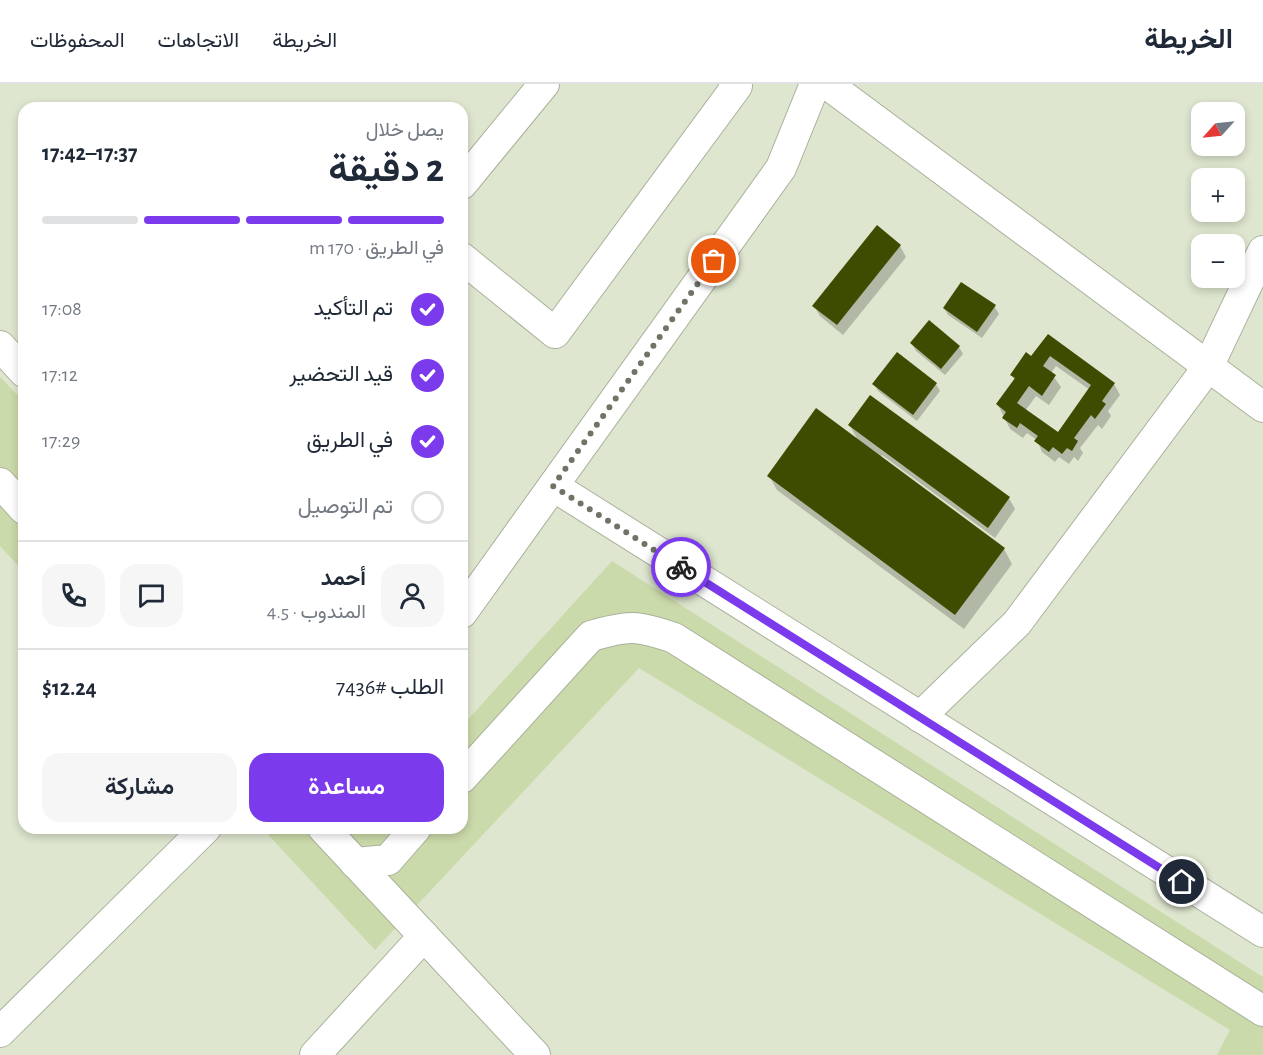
<!DOCTYPE html>
<html lang="ar">
<head>
<meta charset="utf-8">
<style>
  :root { --surface:#fff; --page:#f6f6f7; --text:#1f2937; --muted:#747a83; --line:#e0e1e3; --accent:#7c3aed }
  body { margin:0; font-family:"Alegreya Sans",Vazirmatn,sans-serif; background:var(--page); color:var(--text); direction:rtl; height:100vh; display:flex; flex-direction:column; font-size:22px; white-space:nowrap }
  * { box-sizing:border-box; margin:0 }
  p { font-size:20px; color:var(--muted) }
  .icon { flex:none; width:33px; height:33px; fill:none; stroke:currentColor; stroke-width:2; stroke-linecap:round; stroke-linejoin:round }
  .map { position:relative; flex:1; overflow:hidden; direction:ltr }
  .drawer { position:absolute; left:18px; top:18px; width:450px; height:732px; display:flex; flex-direction:column; background:var(--surface); border-radius:18px; box-shadow:0 3px 9px #0003; direction:rtl }
  .drawer>* { flex:none }
  .needle { width:39px; rotate:243deg }
  .tools { position:absolute; left:1191px; top:18px; display:grid; gap:12px }
  .tools a { display:grid; place-items:center; width:54px; height:54px; border-radius:12px; background:var(--surface); box-shadow:0 3px 9px #0003; font-size:30px }
  .pin { position:absolute; display:grid; place-items:center; width:51px; height:51px; color:#fff; margin:-26px; border:3px solid #fff; border-radius:50%; box-shadow:0 2px 6px #0007 }
  .courier { position:absolute; display:grid; place-items:center; width:60px; height:60px; margin:-30px; border:4px solid #7c3aed; border-radius:50%; background:#fff; color:#222; box-shadow:0 2px 8px #0007 }
  .summary em { font-style:normal; font-weight:600 }
  .summary div { display:flex; flex-direction:column-reverse }
  .summary { display:flex; align-items:center; justify-content:space-between; height:102px; padding:0 24px }
  h1 { font-size:39px; font-weight:600; line-height:45px }
  .bar { display:grid; grid-template-columns:repeat(4,1fr); gap:9px 6px; align-content:center; height:72px; padding:0 24px }
  .bar i { height:8px; border-radius:4px; background:var(--line) }
  .bar .on { background:var(--accent) }
  .bar p { grid-column:span 4 }
  .line { display:flex; align-items:center; gap:15px; padding:0 24px; border-top:2px solid var(--line) }
  .line div { flex:1 }
  .round { display:grid; place-items:center; flex:none; width:63px; height:63px; border-radius:18px; background:var(--page) }
  ol { padding:0 24px; list-style:none }
  li { display:flex; align-items:center; gap:18px; height:66px }
  li p { margin-inline-start:auto }
  li .icon { padding:6px; border-radius:50%; background:var(--accent); color:#fff; stroke-width:4 }
  li:last-child { color:var(--muted) }
  li i { width:33px; height:33px; border:3px solid var(--line); border-radius:50% }
  .cta { display:flex; gap:12px; margin-top:auto; padding:12px 24px }
  .cta a { flex:1; height:69px; border-radius:18px; background:var(--accent); color:#fff; font-size:24px; font-weight:600; line-height:69px; text-align:center }
  .cta a+a { background:var(--page); color:var(--text) }
  header { display:flex; align-items:center; gap:36px; box-sizing:border-box; height:84px; padding:0 30px; background:var(--surface); border-bottom:2px solid var(--line) }
  header strong { font-size:28px }
  nav { display:flex; gap:33px; margin-inline-start:auto; font-size:21px }
  .map>svg:first-child { display:block }
</style>
</head>
<body>
<header>
<strong>الخريطة</strong>
<nav><a>الخريطة</a><a>الاتجاهات</a><a>المحفوظات</a></nav>
</header>
<div class="map">
<svg width="1263" height="971" viewBox="0 0 1263 971">
  <rect width="100%" height="100%" fill="#dee6cf"/>
  <!-- green -->
  <g fill="#cbdaaa">
    <polygon points="0,293 24,318 24,488 0,462"/>
    <polygon points="612,477 1263,893 1263,971 1217,971 1230,946 639,584 375,866 262,744 462,744 462,642"/>
  </g>
  <!-- shadow -->
  <g fill="#0003" fill-rule="evenodd">
    <polygon points="877,143 900,162 906,173 843,251 820,232 814,222"/>
    <polygon points="994,222 999,230 982,254 948,231 944,224"/>
    <path d="M1048,252l66,48 6,11 -12,16 3,5 -9,13 -4,-4 -18,23 3,5 -5,8 -4,-4 -5,7 -10,-7 -4,5 -13,-10 -5,-12 -10,-7 -4,5 -13,-9 -12,-24 17,-24 -3,-6 20,-17zM1056,282l34,24 -31,44 -34,-23 11,-15 13,9 12,-18 -10,-14z"/>
    <polygon points="912,260 959,263 963,270 945,291 916,267"/>
    <polygon points="874,300 936,300 940,307 917,337 878,307"/>
    <polygon points="870,313 1009,414 1015,425 995,454 882,371 880,374 1004,465 1012,480 964,545 777,406 769,392 859,358 850,342"/>
  </g>
  <!-- building -->
  <g fill="#3d4c00" fill-rule="evenodd">
    <polygon points="877,141 901,161 837,241 812,222"/>
    <polygon points="961,198 996,221 977,248 943,224"/>
    <polygon points="929,236 960,262 941,285 910,259"/>
    <path d="M1048,250l67,49 -13,18 4,3 -11,15 -4,-4 -17,23 4,3 -6,10 -5,-3 -5,6 -9,-7 -4,5 -15,-11 4,-5 -18,-13 -3,5 -15,-10 4,-6 -10,-8 19,-26 -5,-3 16,-23 5,4zM1050,272l41,29 -33,47 -41,-29 12,-17 13,10 14,-21 -13,-9z"/>
    <polygon points="897,268 937,299 913,331 872,300"/>
    <polygon points="870,311 1010,413 988,444 848,341"/>
    <polygon points="816,324 1005,464 955,531 767,392"/>
  </g>
  <g fill="none" stroke-linecap="round" stroke-linejoin="round">
    <!-- minor casing -->
    <g stroke="#aab19b" stroke-width="32">
      <g id="minor">
        <polyline points="827,0 1263,323"/>
        <polyline points="462,100 544,0"/>
        <polyline points="462,174 555,249 737,2 734,0"/>
        <polyline points="0,262 24,288"/>
        <polyline points="0,399 24,425"/>
        <polyline points="553,402 1263,848"/>
        <polyline points="462,529 781,84 815,0"/>
        <polyline points="920,633 1017,539 1208,283 1263,167"/>
        <path d="M462,694l129,-142c38,-11 46,-11 83,2l589,373"/>
        <polyline points="323,744 535,971"/>
        <polyline points="355,779 388,776 416,744"/>
        <polyline points="0,948 206,744"/>
        <polyline points="315,971 424,852"/>
      </g>
    </g>
    <!-- minor -->
    <use href="#minor" stroke="#fff" stroke-width="30"/>
  </g>
  <g fill="none" stroke-linecap="round" stroke-linejoin="round">
    <!-- done -->
    <polyline stroke="#707466" stroke-width="6" stroke-dasharray="0 10.8" points="681,483 553,402 714,177"/>
    <!-- route -->
    <polyline stroke="#7c3aed" stroke-width="8" points="681,483 1182,798"/>
  </g>
</svg>
<div class="tools">
<a><svg class="needle" viewBox="-14 -14 28 28"><path d="M0-13l5 13h-10z" fill="#e53935"/><path d="M0 13l5-13h-10z" fill="#747a83"/></svg></a>
<a>+</a>
<a>−</a>
</div>
<div class="pin" style="left:714px;top:177px;background:#ea580c"><svg class="icon" aria-label="bag" viewBox="0 0 24 24"><path d="M5 8h14l-1 12H6zM9 8a3 3 0 0 1 6 0"/></svg></div>
<div class="pin" style="left:1182px;top:798px;background:#1f2937"><svg class="icon" aria-label="home" viewBox="0 0 24 24"><path d="M3 11l9-7 9 7M6 9v11h12V9"/></svg></div>
<div class="courier" style="left:681px;top:483px"><svg class="icon" aria-label="bike" viewBox="0 0 24 24"><circle cx="6" cy="16" r="4"/><circle cx="18" cy="16" r="4"/><path d="M6 16l4-8h5l3 8M10 8l3 8H6M13 5h3"/></svg></div>
<section class="drawer">
<div class="summary"><div><h1>2 دقيقة</h1><p>يصل خلال</p></div><em>17:37–17:42</em></div>
<div class="bar"><i class="on"></i><i class="on"></i><i class="on"></i><i></i><p>في الطريق · 170 m</p></div>
<ol>
<li><svg class="icon" aria-label="check" viewBox="0 0 24 24"><path d="M5 12l5 5 9-10"/></svg>تم التأكيد<p>17:08</p></li>
<li><svg class="icon" aria-label="check" viewBox="0 0 24 24"><path d="M5 12l5 5 9-10"/></svg>قيد التحضير<p>17:12</p></li>
<li><svg class="icon" aria-label="check" viewBox="0 0 24 24"><path d="M5 12l5 5 9-10"/></svg>في الطريق<p>17:29</p></li>
<li><i></i>تم التوصيل</li>
</ol>
<div class="line" style="height:108px"><a class="round"><svg class="icon" aria-label="person" viewBox="0 0 24 24"><circle cx="12" cy="8" r="4"/><path d="M4 21q1-7 8-7t8 7"/></svg></a><div><b>أحمد</b><p>المندوب · 4.5</p></div><a class="round"><svg class="icon" aria-label="chat" viewBox="0 0 24 24"><path d="M4 5h16v11H9l-5 4z"/></svg></a><a class="round"><svg class="icon" aria-label="phone" viewBox="0 0 24 24"><path d="M5 4h4l2 5-3 2q2 4 5 5l2-3 5 2v4C11 20 4 13 5 4z"/></svg></a></div>
<div class="line" style="height:78px"><div>الطلب #7436</div><b>$12.24</b></div>
<div class="cta"><a>مساعدة</a><a>مشاركة</a></div>
</section>
</div>
</body>
</html>
